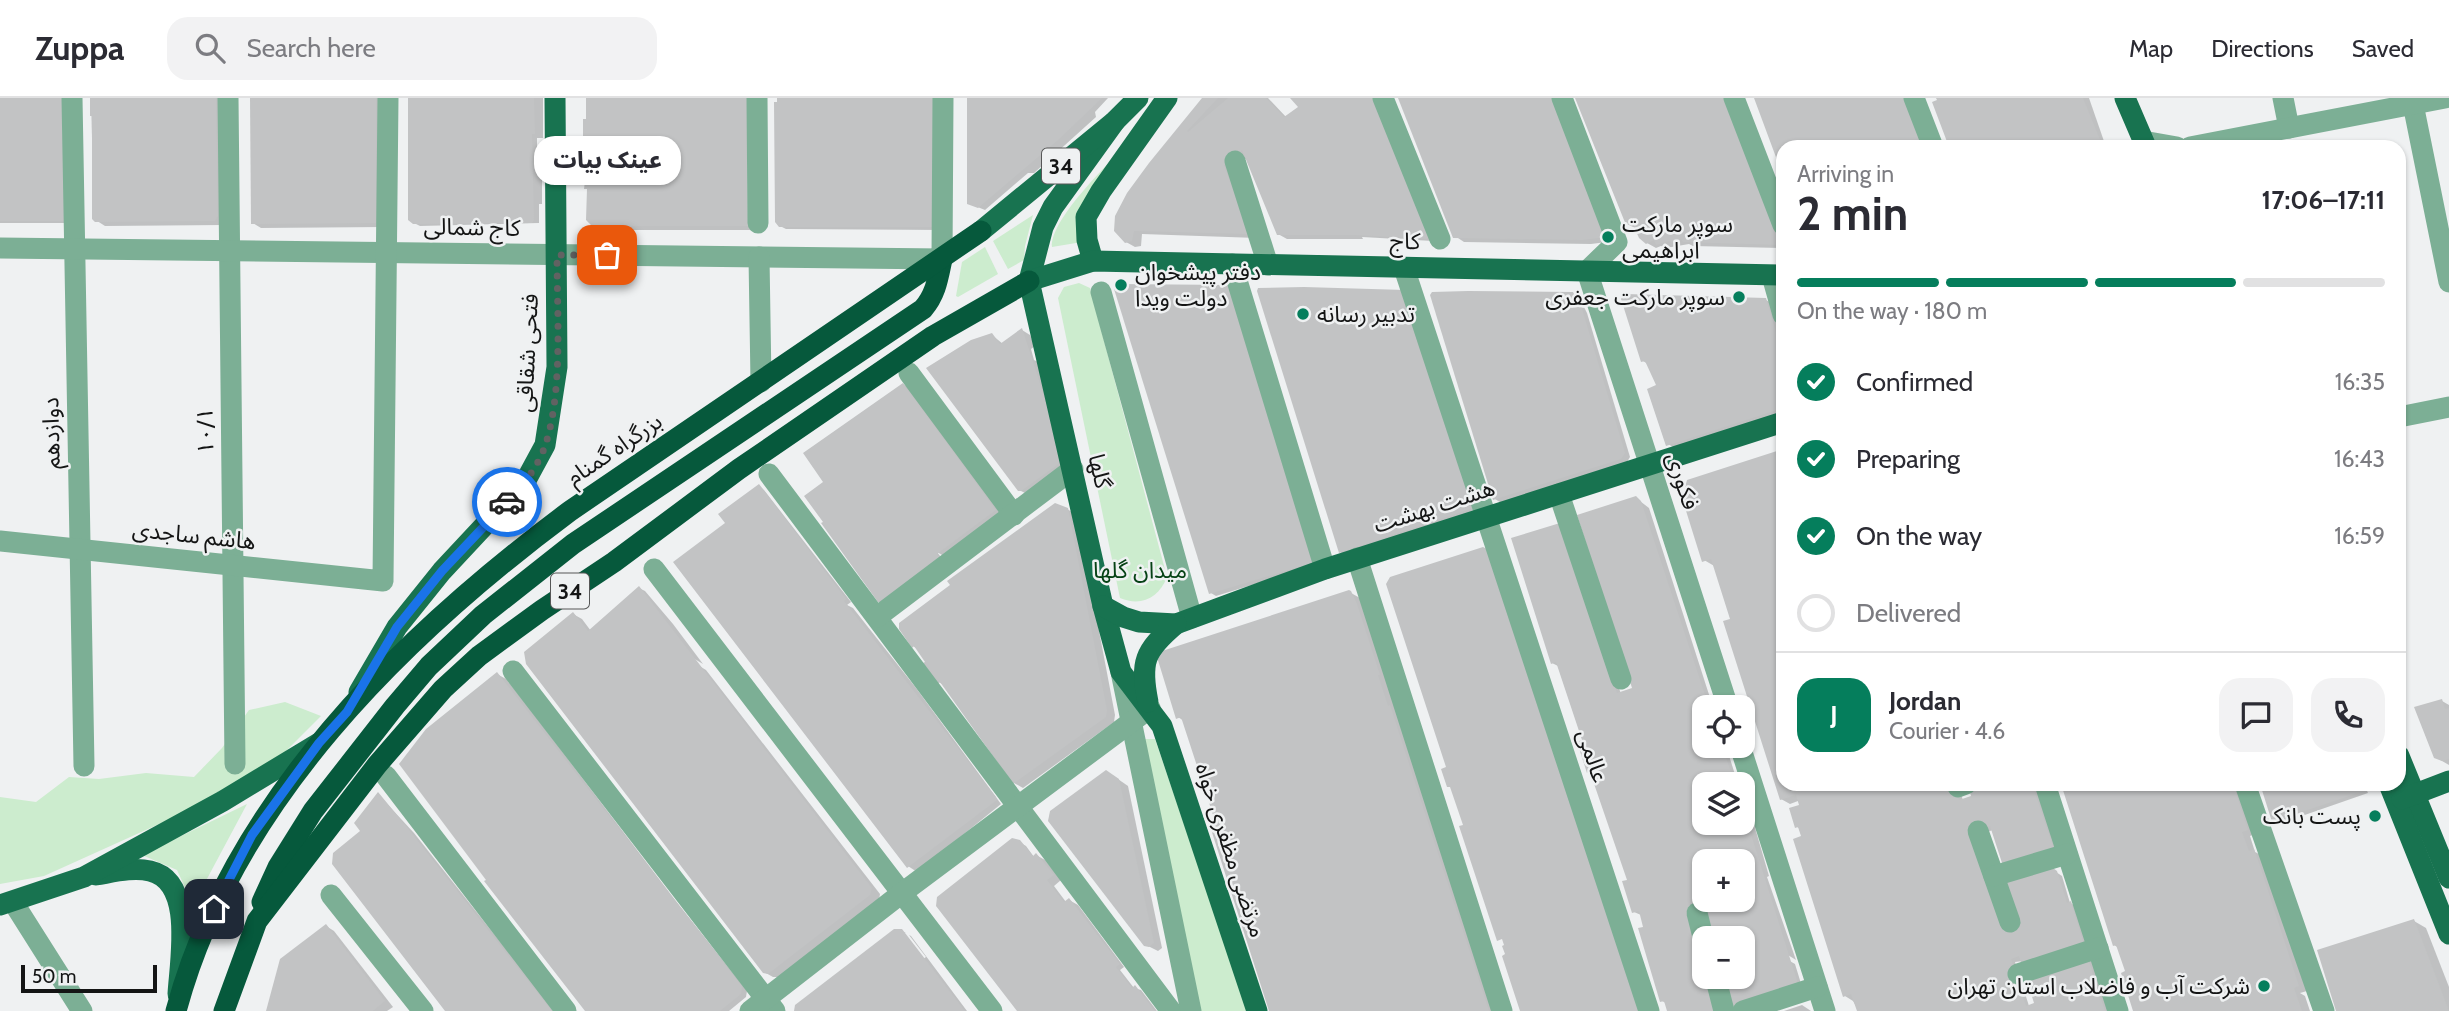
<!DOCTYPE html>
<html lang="en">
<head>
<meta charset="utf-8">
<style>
  :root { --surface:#fff; --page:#f2f2f3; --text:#2b2b33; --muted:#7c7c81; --line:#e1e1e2; --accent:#057e5c }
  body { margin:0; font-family:Cabin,"Noto Sans Arabic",sans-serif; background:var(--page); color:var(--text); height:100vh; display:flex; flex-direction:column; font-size:26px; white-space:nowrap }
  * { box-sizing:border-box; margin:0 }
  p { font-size:23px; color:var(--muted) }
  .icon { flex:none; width:38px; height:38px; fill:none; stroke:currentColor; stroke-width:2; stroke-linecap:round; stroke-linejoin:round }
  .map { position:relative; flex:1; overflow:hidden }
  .sheet { position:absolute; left:1776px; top:42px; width:630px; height:651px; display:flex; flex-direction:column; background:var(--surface); border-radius:21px; box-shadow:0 2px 5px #0004 }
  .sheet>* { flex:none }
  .buttons { position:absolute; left:1692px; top:597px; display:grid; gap:14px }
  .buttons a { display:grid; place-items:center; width:63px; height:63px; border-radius:14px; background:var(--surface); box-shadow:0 2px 5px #0004; font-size:35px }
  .scale { position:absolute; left:21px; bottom:18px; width:136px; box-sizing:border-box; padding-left:7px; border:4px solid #141515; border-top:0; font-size:19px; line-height:24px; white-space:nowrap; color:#141515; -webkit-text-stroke:5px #eff1f2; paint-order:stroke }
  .pin { position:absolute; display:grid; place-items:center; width:60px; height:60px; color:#fff; margin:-30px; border-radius:14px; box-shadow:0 4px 10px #0006 }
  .courier { position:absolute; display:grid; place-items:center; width:70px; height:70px; margin:-35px; border:5px solid #1a73e8; border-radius:50%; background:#fff; color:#222; box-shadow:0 2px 9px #0007 }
  .bubble { position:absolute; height:49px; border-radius:21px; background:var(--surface); box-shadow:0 2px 5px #0004; font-size:23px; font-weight:800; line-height:49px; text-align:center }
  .head em { font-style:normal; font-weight:800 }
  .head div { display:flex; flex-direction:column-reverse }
  .head { display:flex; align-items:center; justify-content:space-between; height:119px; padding:0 21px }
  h1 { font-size:46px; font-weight:800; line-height:52px }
  .bar { display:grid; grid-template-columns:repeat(4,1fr); gap:10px 7px; align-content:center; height:84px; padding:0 21px }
  .bar i { height:9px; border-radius:5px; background:var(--line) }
  .bar .on { background:var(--accent) }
  .bar p { grid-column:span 4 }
  .line { display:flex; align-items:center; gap:18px; padding:0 21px; border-top:2px solid var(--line) }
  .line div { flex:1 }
  .round { display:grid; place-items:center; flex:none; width:74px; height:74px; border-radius:21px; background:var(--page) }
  ol { padding:0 21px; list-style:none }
  li { display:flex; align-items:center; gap:21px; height:77px }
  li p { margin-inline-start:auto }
  li .icon { padding:7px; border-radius:50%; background:var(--accent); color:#fff; stroke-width:4 }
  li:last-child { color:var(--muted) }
  li i { width:38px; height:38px; border:4px solid var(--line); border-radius:50% }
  header { display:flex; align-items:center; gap:42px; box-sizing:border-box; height:98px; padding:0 35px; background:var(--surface); border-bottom:2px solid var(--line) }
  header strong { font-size:33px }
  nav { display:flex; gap:38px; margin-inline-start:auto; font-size:24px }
  .search { width:490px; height:63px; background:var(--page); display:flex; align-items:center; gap:18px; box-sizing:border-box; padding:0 24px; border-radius:21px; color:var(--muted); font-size:26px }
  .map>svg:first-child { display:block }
</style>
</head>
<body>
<header>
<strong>Zuppa</strong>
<div class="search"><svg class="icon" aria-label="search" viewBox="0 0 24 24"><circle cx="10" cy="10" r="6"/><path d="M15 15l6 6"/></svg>Search here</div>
<nav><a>Map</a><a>Directions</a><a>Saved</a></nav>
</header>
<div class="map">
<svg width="2449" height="913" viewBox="0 0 2449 913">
  <rect width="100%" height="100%" fill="#eff1f2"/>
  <!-- green -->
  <g fill="#ccecce">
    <path d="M1127,46l-45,98 -30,5c-2,-27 56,-83 75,-103z"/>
    <polygon points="1033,117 1025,148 1024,162 1008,171 993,143"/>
    <polygon points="985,149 998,176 958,199 956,198 962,164"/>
    <path d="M1079,185l11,5 77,289c-8,21 -26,30 -47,21l-62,-300 6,-11z"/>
    <polygon points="285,604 321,618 282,657 179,717 44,778 0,786 0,699 36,704 69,679 99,681 146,675 194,679 222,650 249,612"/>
    <polygon points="1144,641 1155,641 1248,913 1200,913"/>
    <polygon points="247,706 193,807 177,772 142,757"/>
  </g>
  <!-- shadow -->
  <g fill="#0003" fill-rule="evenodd">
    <polygon points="0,0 70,125 0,125"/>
    <polygon points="91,0 224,0 224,127 105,128 94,121"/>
    <polygon points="251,0 381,0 384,129 261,130 253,125"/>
    <polygon points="410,0 543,0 543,40 537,40 537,64 542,67 542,106 539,106 539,125 420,128 414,125"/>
    <polygon points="588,0 756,132 602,132 593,127"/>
    <polygon points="779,0 943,132 786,131 780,128"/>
    <polygon points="968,0 1108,0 1095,14 1096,19 1034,75 1028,75 985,112 975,108"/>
    <polygon points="1204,0 1268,0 1287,20 1301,9 1293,0 1433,143 1362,139 1363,141 1287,141 1278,136 1248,59 1232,72 1257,140 1142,136 1141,148 1135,149 1126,144"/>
    <polygon points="1400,0 1615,143 1591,146 1464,144 1455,138"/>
    <polygon points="1577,0 1783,121 1783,150 1693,148 1689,146 1666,150 1661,148 1656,150 1647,145 1637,131 1627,126"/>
    <polygon points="1938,0 2089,0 2106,49 1951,49"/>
    <polygon points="1116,191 1323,465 1216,498 1211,495"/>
    <polygon points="1573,196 1579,199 1587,215 1630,359 1627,364 1503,406 1495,401"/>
    <polygon points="1766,202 1775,207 1783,236 1783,317 1676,351 1668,346 1658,288 1648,266 1643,263"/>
    <polygon points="1022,232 1030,237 1035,248 1031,251 1034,262 1038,264 1065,368 1025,395 1019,392 992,237 1003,246"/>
    <polygon points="1424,240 1480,414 1349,459 1340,454"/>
    <polygon points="904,287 912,292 1004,417 947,460 937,454 944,463 826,384"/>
    <polygon points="1783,353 1783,686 1957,686 1963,702 1973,699 1987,686 2038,686 2058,754 1993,732 1978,737 2007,830 2053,772 2062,778 2070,805 2076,808 2093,855 2015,864 2029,908 2036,906 2087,860 2096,865 2111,913 1859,913 1853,903 1845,898 1804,739 1801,731 1797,729 1801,708 1798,703 1790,706 1781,701 1716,469 1704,462 1689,383"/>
    <polygon points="759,388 764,392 851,504 847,507 853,510 916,590 1001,706 917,774 908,768 725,427"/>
    <path d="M1636,400l13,10 64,199h-9v39h22l12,38h-34v38h39v-23l5,14 3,1 18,62 -2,1 29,83 -13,-8 -2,4 14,8 8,26 -60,-14v-38l-52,-23 13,42v19l-35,35 -3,-8 -4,-2 -21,-86 -7,-3 -5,-31 -36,-107 -5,-2 -4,-31 -26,-75 -6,-3 13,-135 56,166 13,-4zM1704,763h39v39h-39v-8l-4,1v-3l4,-2z"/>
    <polygon points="1067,411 1077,417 1115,617 1114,624 1023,690 1014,685 945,588 939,584 919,552 913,548"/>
    <polygon points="639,490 645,493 673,526 703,566 693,560 691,563 706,572 880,796 879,802 779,879 773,879 764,874 573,516 582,521 591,533"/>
    <polygon points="1351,495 1360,500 1495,913 1271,913 1217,724 1184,623 1178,619"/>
    <polygon points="497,576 506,581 526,606 675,802 747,893 746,899 729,913 589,913"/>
    <polygon points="2442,603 2449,607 2449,667 2435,659"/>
    <polygon points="1115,679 1128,688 1162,850 1158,853 1146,847"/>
    <polygon points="2063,686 2239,686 2255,736 2250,738 2255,754 2263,758 2307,893 2300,895 2305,898 2310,913 2135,913 2127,875 2119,850 2114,847"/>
    <polygon points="2258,686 2364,686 2368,695 2279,726 2274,723 2264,692"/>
    <polygon points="378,696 414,735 555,913 447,913 362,733"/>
    <polygon points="1019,744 1026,748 1034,759 1036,757 1045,762 1061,782 1054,788 1066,804 1069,802 1078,807 1124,869 1120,872 1134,890 1141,892 1157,913 1019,913"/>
    <polygon points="2414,823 2426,830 2449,889 2449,913 2338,913"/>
    <polygon points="326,828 334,833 393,909 387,913 268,913"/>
    <polygon points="901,833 906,835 903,835 923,861 926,859 909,837 911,838 967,913 795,913"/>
    <polygon points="1802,907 1811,913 1784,913"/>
  </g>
  <!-- building -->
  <g fill="#c2c3c4" fill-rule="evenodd">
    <polygon points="0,0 62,0 65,123 0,123"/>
    <polygon points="90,0 216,0 218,118 215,123 95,124 92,121 92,18 90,18"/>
    <polygon points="250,0 376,0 376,125 251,126"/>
    <polygon points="408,0 534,0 535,36 532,36 534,122 532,125 413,126 408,122"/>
    <polygon points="586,0 747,0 748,128 592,128 586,122 587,91 584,91 585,83 583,82 583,21 586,21"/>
    <polygon points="777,0 938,0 938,129 779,129 775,124 774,4 777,4"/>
    <polygon points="967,0 1102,0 1058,42 978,110 967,106"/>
    <polygon points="1202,0 1218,0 1187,33 1188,34 1228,0 1266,0 1284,19 1298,9 1290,0 1377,0 1432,138 1426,141 1355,137 1277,137 1242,52 1224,67 1249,136 1134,133 1132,143 1125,145 1114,133 1115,118 1127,95 1149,65"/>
    <polygon points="1398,0 1552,0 1608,139 1581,142 1453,140"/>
    <polygon points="1575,0 1727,0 1783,135 1782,147 1683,144 1681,141 1672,145 1670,143 1656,147 1654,142 1646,146 1639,140 1632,124 1626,127"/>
    <polygon points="1754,0 1905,0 1925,49 1783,49 1783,78"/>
    <polygon points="1936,0 2083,0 2103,49 1949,49 1932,4 1937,2"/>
    <polygon points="1117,186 1232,187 1319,463 1209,496 1114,191"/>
    <polygon points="1304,189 1405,192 1472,408 1470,411 1339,455 1257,193 1258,190"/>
    <polygon points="1468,193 1573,194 1582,211 1625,355 1621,361 1493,402 1430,197 1432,194"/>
    <polygon points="1625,196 1766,200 1783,258 1783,310 1666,348 1647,291 1656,287 1645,263 1641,264 1621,201"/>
    <polygon points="1022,230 1054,329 1060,365 1021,393 1018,393 926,270 971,242 992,235 1000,246"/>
    <polygon points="903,285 996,412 937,456 940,460 882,504 878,504 821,425 823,424 804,398 823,384 803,355"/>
    <polygon points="1783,351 1783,686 1954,686 1959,702 1971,698 1969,690 1982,686 2032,686 2054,751 2003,768 1990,728 1973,734 2006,784 2053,770 2057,773 2067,805 2071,803 2085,850 2022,868 2019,858 2011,861 2016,877 2026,908 2034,905 2027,883 2087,858 2105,913 1857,913 1851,896 1843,899 1793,741 1801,738 1798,729 1795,730 1789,710 1799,707 1796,697 1780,702 1723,523 1730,521 1711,461 1702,464 1682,400 1687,382"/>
    <polygon points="759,386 846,501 844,503 996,699 997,702 907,770 673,464 725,425 718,416"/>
    <path d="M1636,398l5,5 68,206h-5v39h18l13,38h-31v38h39l1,-10 55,175 -63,22 -4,-3 -10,-30h21v-38h-35l-9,-30 -12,5 17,55v8h3l11,35h-51l-3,-10 -4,1 -22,-74 5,-1 -4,-16 -7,2 -10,-32 5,-1 -37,-108 -3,1 -10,-31 5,-2 -26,-78 -5,2 -40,-126 49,-15 57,170 15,-5 -55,-173zM1704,763h39v39h-39z"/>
    <polygon points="1055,405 1068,410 1107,612 1106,619 1013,686 940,584 938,586 923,565 925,564 914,548 912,550 899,531 899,525 950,487 947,483"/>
    <polygon points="1483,449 1489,452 1648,913 1520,913 1502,858 1505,856 1502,848 1504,847 1502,841 1497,843 1459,728 1463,727 1450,689 1447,689 1441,671 1446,669 1386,486 1390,479"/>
    <polygon points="639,488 872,790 870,797 768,876 763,875 526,566 524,554 573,514 588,533"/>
    <polygon points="1349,492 1351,493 1357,506 1380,577 1378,577 1388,608 1390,607 1489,913 1269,913 1209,725 1215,723 1181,619 1176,621 1157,559 1159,554"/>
    <polygon points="497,574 742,888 741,896 720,913 585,913 484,783 486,782 399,666 426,631"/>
    <polygon points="2442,601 2445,611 2449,610 2449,661 2442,663 2434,660 2414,609"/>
    <polygon points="1106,672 1119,681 1154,845 1149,849 1144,848 1048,723 1050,713"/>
    <polygon points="2061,686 2233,686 2248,732 2242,734 2249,753 2254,751 2261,771 2299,888 2294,890 2302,913 2133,913 2121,875 2125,873 2116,847 2113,848"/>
    <polygon points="2256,686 2361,686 2364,693 2272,724 2261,689 2257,690"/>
    <polygon points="378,694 406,728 552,913 445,913 332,766 333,755 360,733 354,725"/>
    <polygon points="1012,740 1020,742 1033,758 1036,755 1054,777 1047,782 1064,804 1069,800 1120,866 1116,869 1132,890 1135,887 1155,913 1017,913 936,808 937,799"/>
    <polygon points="2414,821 2449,913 2336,913 2317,852"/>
    <polygon points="326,826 385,903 373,913 266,913 280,861"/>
    <polygon points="894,831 902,831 965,913 794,913 795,907"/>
  </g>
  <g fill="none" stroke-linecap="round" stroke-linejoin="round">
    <!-- minor -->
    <g stroke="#7caf95" stroke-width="21">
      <polyline points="72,0 84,668"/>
      <polyline points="228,0 235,666"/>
      <polyline points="757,0 758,125"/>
      <polyline points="1383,0 1440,141"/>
      <polyline points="1562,0 1617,144 1587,173 1728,609"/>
      <polyline points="1734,0 1783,127"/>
      <polyline points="1914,0 1933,49"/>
      <polyline points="2283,0 2289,30"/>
      <polyline points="2413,6 2449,184"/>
      <polyline points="2143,43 2177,49"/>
      <polyline points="2190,49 2445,0"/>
      <polyline points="1235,63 1268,167"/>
      <polyline points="0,150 942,161 943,0"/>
      <polyline points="759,159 761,284"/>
      <polyline points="1232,166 1325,471"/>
      <polyline points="1404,170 1649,913"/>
      <polyline points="1774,185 1783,217"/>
      <polyline points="1101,194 1192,520"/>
      <polyline points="909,275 1014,417"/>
      <polyline points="2399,319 2449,309"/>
      <polyline points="769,376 1171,913"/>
      <polyline points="1559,396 1621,581"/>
      <polyline points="0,443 383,483 388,0"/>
      <polyline points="1357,460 1502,913"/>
      <polyline points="654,471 992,913"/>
      <polyline points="877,519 1073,371"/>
      <polyline points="513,573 775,913"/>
      <polyline points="1121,574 1191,913"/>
      <polyline points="1740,648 1825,913"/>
      <polyline points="386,678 566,913"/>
      <polyline points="2045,686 2118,913"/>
      <polyline points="2245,686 2324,913"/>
      <polyline points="1958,689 1966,686"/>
      <polyline points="1978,733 2010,824"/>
      <polyline points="1994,778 2067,756"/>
      <polyline points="331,797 423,913"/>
      <polyline points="13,804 82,913"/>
      <polyline points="1697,815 1704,843"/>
      <polyline points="2018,876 2098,850"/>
      <polyline points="1715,878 1724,913"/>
      <polyline points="750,913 902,795 1150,610"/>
      <polyline points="1743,913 1817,889"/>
    </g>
    <!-- major -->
    <g stroke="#187350" stroke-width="21">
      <polyline points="2125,0 2146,49"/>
      <polyline points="1115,23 1053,109 1043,129 1029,183 1103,508 1121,574 1162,628 1257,913"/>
      <polyline points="981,133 1115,23 1138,0"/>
      <polyline points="1093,163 1087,142 1086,119 1101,93 1167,0"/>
      <polyline points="1029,183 1093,163 1783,177"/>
      <polyline points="1103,508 1123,519 1139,524 1176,526 1325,471 1783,324"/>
      <polyline points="359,594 397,529 442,473 525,384 545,347 557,269 555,0"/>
      <path d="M1148,604c-8,-40 -4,-51 28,-78"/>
      <polyline points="2399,658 2449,780"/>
      <polyline points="2389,686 2449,836"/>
      <polyline points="2402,701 2449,683"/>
      <path d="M96,777c18,-3 37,-8 54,-4 45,10 30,89 28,123"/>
      <polyline points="0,807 84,779 223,703 319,645"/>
    </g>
    <!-- highway -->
    <g stroke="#06593c" stroke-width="21">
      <path d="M262,804l16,-35 35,-56 82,-105 34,-40 54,-51 90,-71 350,-235c13,-15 15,-31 19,-50"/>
      <path d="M176,913c56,-209 226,-375 394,-500l411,-280"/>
      <polyline points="224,913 257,823 377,667 443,591 479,558 542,512 614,464 739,371 933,238 1029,183"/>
    </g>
  </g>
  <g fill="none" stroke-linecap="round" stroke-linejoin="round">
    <!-- done -->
    <path stroke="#616262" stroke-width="7" stroke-dasharray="0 12.6" d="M507,404c16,-17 32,-36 39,-59 17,-54 11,-131 11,-188h50"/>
    <!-- route -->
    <polyline stroke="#1a73e8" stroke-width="9" points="214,811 252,737 319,645 347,614 397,529 442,473 507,404"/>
  </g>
  <!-- markers -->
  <g fill="#057e5c" stroke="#eff1f2" stroke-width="2.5">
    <circle cx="1608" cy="139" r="7"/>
    <circle cx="1121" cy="187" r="7"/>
    <circle cx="1739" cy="199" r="7"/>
    <circle cx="1303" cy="216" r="7"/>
    <circle cx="2375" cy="718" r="7"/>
    <circle cx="2264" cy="888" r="7"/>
  </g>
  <g text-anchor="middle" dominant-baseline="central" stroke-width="5" stroke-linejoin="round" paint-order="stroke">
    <!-- shield labels -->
    <g fill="#eff1f2" stroke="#565757" stroke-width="2">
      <rect x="1042" y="50.5" width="38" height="35" rx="5"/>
      <rect x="551" y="475.5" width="38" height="35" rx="5"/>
    </g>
    <g font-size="21" font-weight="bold" fill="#141515">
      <text x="1061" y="68">34</text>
      <text x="570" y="493">34</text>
    </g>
    <!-- poi labels -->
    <g font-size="23" fill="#141515" stroke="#eff1f2" text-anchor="start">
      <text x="1622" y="126">سوپر مارکت<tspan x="1622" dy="26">ابراهیمی</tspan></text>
      <text x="1135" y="174">دفتر پیشخوان<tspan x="1135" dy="26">دولت ویدا</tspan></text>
      <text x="1725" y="199" text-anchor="end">سوپر مارکت جعفری</text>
      <text x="1317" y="216">تدبیر رسانه</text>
      <text x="2361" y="718" text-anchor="end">پست بانک</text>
      <text x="2250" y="888" text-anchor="end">شرکت آب و فاضلاب استان تهران</text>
    </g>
    <!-- street labels -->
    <g font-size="23" fill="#141515" stroke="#eff1f2">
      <text transform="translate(472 129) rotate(1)">کاج شمالی</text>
      <text transform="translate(1405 143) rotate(1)">کاج</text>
      <text transform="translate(527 255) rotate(-87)">فتحی شقاقی</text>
      <text transform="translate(205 333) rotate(-91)">۱۰/۱</text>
      <text transform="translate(51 335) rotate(-91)">دوازدهم</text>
      <text transform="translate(614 351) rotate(-34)">بزرگراه گمنام</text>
      <text transform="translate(1100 373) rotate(77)">گلها</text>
      <text transform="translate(1683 383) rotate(72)">فکوری</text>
      <text transform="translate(1434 408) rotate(-18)">هشت بهشت</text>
      <text transform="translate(194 437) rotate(6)">هاشم ساجدی</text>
      <text transform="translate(1593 658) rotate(72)">عالمی</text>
      <text transform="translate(1231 752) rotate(72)">مرتضی مظفری خواه</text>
    </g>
    <!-- park labels -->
    <g font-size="23" fill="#064215" stroke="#eff1f2">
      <text x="1140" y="472">میدان گلها</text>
    </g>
  </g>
</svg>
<div class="buttons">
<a><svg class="icon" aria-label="locate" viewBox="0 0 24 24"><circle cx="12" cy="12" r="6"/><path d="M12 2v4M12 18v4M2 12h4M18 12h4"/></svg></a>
<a><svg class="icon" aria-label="layers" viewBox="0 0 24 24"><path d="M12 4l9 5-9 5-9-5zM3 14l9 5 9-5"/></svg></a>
<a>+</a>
<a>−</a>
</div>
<div class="scale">50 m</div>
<div class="pin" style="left:607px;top:157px;background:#ea580c"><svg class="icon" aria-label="bag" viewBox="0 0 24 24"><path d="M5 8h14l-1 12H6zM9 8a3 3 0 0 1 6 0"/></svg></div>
<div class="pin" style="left:214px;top:811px;background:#1f2937"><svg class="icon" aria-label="home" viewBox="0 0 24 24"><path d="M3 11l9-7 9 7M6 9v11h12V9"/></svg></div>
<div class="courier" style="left:507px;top:404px"><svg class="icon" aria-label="car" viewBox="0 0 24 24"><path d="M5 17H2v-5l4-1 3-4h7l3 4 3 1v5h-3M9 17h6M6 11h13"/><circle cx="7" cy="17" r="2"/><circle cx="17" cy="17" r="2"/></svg></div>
<div class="bubble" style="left:534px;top:38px;width:147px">عینک بیات</div>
<section class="sheet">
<div class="head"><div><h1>2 min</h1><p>Arriving in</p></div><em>17:06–17:11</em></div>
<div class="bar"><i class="on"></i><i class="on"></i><i class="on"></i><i></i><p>On the way · 180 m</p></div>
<ol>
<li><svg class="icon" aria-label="check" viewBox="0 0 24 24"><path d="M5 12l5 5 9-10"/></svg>Confirmed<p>16:35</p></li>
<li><svg class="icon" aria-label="check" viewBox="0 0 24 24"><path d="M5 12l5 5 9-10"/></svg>Preparing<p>16:43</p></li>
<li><svg class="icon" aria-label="check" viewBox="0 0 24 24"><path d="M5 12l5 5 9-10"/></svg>On the way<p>16:59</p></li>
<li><i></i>Delivered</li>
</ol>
<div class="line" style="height:126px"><b class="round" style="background:var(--accent);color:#fff">J</b><div><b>Jordan</b><p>Courier · 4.6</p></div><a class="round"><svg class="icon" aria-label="chat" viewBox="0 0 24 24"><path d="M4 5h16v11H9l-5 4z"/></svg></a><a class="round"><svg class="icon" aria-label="phone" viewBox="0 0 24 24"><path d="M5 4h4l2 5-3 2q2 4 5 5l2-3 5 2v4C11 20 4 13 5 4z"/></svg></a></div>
</section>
</div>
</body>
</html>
